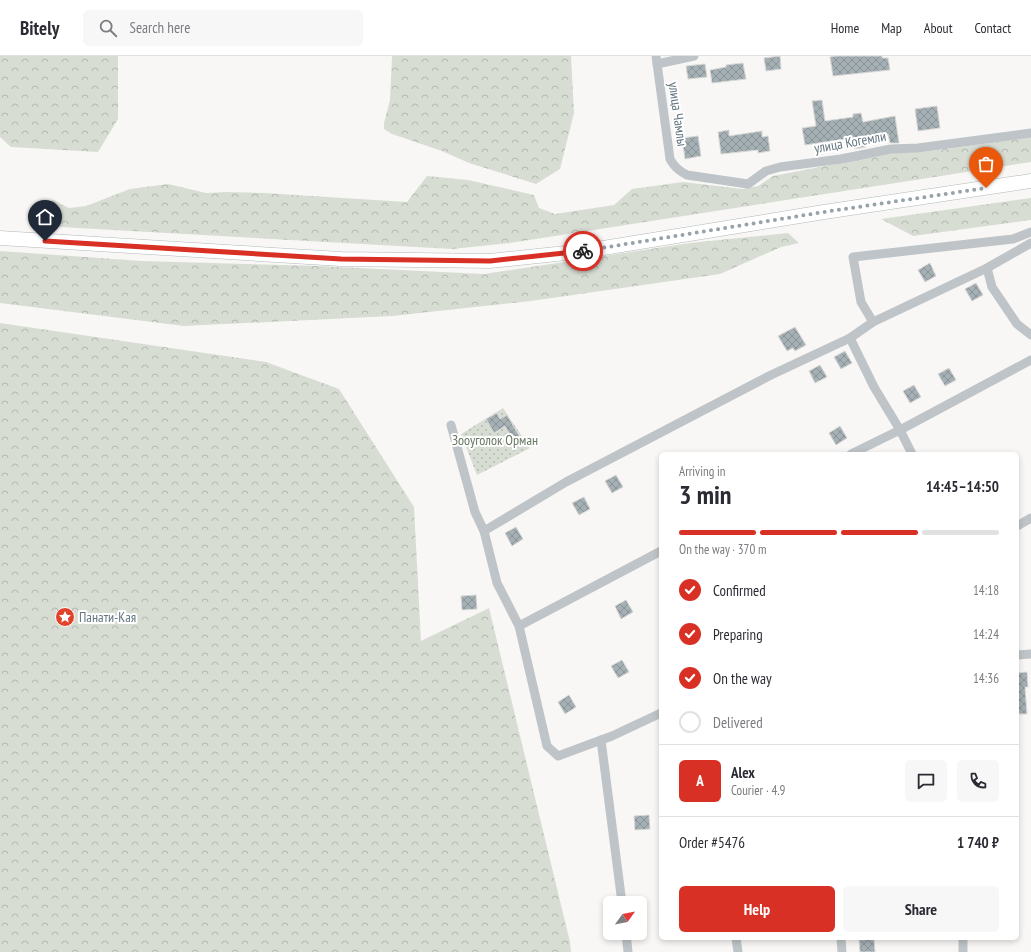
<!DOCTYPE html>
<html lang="en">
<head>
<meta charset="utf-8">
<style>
  :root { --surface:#fff; --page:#f7f7f7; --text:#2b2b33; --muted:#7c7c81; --line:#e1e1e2; --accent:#d93025 }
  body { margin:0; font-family:"PT Sans Narrow",sans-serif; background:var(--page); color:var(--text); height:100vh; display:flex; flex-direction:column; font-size:15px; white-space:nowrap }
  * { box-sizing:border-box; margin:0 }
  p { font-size:13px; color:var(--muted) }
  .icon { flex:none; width:22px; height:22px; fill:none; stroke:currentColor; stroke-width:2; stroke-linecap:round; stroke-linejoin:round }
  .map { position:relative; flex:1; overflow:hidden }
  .side { position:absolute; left:659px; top:396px; width:360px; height:488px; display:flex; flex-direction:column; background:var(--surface); border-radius:6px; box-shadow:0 2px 6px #0003 }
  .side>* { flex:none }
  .needle { width:26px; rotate:57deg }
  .buttons { position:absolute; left:603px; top:840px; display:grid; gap:8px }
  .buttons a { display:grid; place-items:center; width:44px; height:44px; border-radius:6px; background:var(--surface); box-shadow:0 2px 6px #0003; font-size:20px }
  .pin { position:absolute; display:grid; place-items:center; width:34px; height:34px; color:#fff; margin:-41px -17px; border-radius:50% 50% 50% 0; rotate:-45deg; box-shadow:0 0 4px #0007 }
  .pin .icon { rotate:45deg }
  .courier { position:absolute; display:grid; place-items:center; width:40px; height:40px; margin:-20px; border:3px solid #d93025; border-radius:50%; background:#fff; color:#222; box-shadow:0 1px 5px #0007 }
  .head em { font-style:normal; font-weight:600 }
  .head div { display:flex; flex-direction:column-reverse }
  .head { display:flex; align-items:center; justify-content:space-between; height:68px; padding:0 20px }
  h1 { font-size:26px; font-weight:600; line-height:30px }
  .bar { display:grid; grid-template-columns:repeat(4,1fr); gap:6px 4px; align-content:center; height:48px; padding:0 20px }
  .bar i { height:5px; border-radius:3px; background:var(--line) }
  .bar .current { background:var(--accent) }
  .bar p { grid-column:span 4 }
  .line { display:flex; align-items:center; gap:10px; padding:0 20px; border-top:1px solid var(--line) }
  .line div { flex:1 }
  .round { display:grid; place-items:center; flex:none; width:42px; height:42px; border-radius:6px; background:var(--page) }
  ol { padding:0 20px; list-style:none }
  li { display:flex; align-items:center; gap:12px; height:44px }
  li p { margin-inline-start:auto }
  li .icon { padding:4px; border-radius:50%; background:var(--accent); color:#fff; stroke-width:4 }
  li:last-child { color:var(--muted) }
  li i { width:22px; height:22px; border:2px solid var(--line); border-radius:50% }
  .action { display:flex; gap:8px; margin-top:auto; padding:8px 20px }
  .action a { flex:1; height:46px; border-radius:6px; background:var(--accent); color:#fff; font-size:16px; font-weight:600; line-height:46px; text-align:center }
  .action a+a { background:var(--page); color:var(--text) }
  header { display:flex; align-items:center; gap:24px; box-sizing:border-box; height:56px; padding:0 20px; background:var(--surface); border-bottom:1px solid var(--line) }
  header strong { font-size:19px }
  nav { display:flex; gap:22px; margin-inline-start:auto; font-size:14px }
  .search { width:280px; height:36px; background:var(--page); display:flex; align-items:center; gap:10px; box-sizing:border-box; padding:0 14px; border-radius:6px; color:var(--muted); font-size:15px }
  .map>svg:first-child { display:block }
</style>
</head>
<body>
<header>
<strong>Bitely</strong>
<div class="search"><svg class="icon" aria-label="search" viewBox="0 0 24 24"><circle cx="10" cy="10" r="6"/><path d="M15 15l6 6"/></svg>Search here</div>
<nav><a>Home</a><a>Map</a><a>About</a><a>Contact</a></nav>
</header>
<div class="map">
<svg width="1031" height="896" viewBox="0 0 1031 896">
  <defs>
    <pattern id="forest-crowns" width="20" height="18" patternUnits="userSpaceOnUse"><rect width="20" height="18" fill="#d8ddd4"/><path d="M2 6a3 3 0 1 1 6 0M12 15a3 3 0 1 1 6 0" fill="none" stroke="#b3b8b1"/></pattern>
    <pattern id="park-dots" width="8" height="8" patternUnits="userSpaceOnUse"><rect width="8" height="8" fill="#d8ddd4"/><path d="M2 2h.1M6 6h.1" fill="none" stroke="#b3b8b1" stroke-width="1.8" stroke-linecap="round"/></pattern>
    <pattern id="building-cross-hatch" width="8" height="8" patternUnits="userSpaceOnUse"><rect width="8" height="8" fill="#a5b0b4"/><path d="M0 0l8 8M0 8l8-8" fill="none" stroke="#8a9498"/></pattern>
  </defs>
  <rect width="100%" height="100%" fill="#f8f7f5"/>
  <!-- forest -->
  <g fill="url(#forest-crowns)">
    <polygon points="0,0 118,0 118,63 98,96 11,91 0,81"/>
    <polygon points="392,0 571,0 574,57 560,113 536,128 469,107 442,95 392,78 384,73 384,67 390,44"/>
    <polygon points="1031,81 1031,106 510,187 452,193 60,171 50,158 48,146 53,144 69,152 86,150 130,133 168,128 206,137 227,136 264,137 407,146 427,120 468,124 534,139 539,152 555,158 614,149 632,133 683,126 742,133 758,130 773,120 892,97 924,96"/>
    <polygon points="1031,142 1031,164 913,180 881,163"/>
    <polygon points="788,177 799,187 781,191 720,218 531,245 392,260 184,270 0,247 0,195 142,205 317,210 484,218 690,187"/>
    <polygon points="0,267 266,306 339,333 414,451 421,585 489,552 570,886 571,896 0,896"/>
  </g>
  <!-- park -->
  <polygon fill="url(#park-dots)" points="503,352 530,392 477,419 461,378"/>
  <!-- building -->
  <g fill="url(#building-cross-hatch)" stroke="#d9d9d7">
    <polygon points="780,0 781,13 766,15 764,2"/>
    <polygon points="835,0 882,0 882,2 888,2 890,14 833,20 830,1"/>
    <polygon points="743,7 746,23 712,27 710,14 726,11 726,9"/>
    <polygon points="705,8 707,21 688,23 686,10"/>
    <polygon points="822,44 825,65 853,61 853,58 861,57 863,66 895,60 899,87 890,87 888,78 865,81 866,91 854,93 852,82 805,89 802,72 816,70 812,45"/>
    <polygon points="937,50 940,72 918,75 915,53"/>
    <polygon points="729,74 729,80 762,75 762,81 768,80 770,95 758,97 758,94 721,98 718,76"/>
    <polygon points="698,80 701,100 685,103 682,82"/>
    <polygon points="930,207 936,220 925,226 918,214"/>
    <polygon points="976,227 983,239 972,245 965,233"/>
    <polygon points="795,271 806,289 795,295 793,292 787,295 778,280"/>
    <polygon points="845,295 852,307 841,313 834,301"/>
    <polygon points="820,309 827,321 815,327 809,315"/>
    <polygon points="949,312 956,324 945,330 938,318"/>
    <polygon points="914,329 921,341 910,347 903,335"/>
    <polygon points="497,357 500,363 507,359 524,388 517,392 505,370 494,377 486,363"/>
    <polygon points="840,370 847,382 836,389 829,377"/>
    <polygon points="616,419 623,431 612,437 605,425"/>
    <polygon points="584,441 590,453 579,459 572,447"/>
    <polygon points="516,471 523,483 512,490 505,477"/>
    <polygon points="476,539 477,553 462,554 461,540"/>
    <polygon points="626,544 633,556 621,563 615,550"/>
    <polygon points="622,604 629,616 618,622 611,610"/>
    <polygon points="1027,616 1028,631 1025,631 1027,658 1017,658 1017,617"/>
    <polygon points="569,639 576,651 565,658 558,646"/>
    <polygon points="649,759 650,773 635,774 634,760"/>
    <polygon points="874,883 875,896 860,896 859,884"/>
  </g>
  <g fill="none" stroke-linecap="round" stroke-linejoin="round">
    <!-- primary casing -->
    <g stroke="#b2b8bb" stroke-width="15">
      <polyline id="primary" points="0,182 341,203 490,205 585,195 824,156 1031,125"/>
    </g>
    <!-- street -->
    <g stroke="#bec4c7" stroke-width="9">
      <path d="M656,0l14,103c4,8 9,12 17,16l61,9 18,-13 14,-4 61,-8 50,-10 27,-1 113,-15"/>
      <polyline points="657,8 694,0"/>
      <polyline points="987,212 992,231 1017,268 1031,279"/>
      <polyline points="873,266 987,212 1031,187"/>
      <polyline points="850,282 874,331 900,374 912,398"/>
      <polyline points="451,369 475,456 484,475 497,527 519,570 547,690 558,700 612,680 661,657"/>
      <polyline points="851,398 900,374 1031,304"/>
      <polyline points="1017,470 1031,462"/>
      <polyline points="484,475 566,426 771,319 850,282 873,266 861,246 853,201 1013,183 1031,176"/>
      <polyline points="519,570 661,495"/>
      <polyline points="1017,599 1031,598"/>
      <polyline points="601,684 622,847"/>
      <polyline points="626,877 628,896"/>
      <polyline points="736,882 738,896"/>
      <polyline points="841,882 842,896"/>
      <polyline points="963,882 963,896"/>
    </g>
    <!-- primary -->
    <use href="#primary" stroke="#fff" stroke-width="14"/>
  </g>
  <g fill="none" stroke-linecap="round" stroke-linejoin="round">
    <!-- done -->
    <polyline stroke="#97a3a8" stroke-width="4" stroke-dasharray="0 7.2" points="583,195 824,156 986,132"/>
    <!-- route -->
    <polyline stroke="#d93025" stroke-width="5" points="45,185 341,203 490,205 583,195"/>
  </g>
  <!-- icons -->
  <defs>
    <g id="sight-disc" transform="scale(1)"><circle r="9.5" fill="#e1422c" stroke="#fff"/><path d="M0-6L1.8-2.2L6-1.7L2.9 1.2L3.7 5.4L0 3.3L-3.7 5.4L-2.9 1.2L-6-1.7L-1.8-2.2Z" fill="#fff"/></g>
  </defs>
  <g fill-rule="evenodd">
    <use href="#sight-disc" x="65" y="561"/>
  </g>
  <g text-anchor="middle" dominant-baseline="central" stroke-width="4" stroke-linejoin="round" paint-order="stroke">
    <!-- street labels -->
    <g font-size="14" fill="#63767f" stroke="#fff">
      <text transform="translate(678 58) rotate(82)">улица Чамлы</text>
      <text transform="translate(850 86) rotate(-10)">улица Когемли</text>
    </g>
    <!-- park labels -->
    <g font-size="14" fill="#687862" stroke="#fff">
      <text x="495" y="384">Зооуголок Орман</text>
    </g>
    <!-- poi labels -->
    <g font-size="14" fill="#63767f" stroke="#fff" text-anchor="start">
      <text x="79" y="561">Панати-Кая</text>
    </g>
  </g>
</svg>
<div class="buttons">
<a><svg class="needle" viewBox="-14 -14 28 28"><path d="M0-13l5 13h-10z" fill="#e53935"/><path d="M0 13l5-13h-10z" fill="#7c7c81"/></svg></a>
</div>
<div class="pin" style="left:986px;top:132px;background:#ea580c"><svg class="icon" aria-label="bag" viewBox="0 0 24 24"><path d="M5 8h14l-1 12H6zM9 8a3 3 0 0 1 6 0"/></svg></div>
<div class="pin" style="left:45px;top:185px;background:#1f2937"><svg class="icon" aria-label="home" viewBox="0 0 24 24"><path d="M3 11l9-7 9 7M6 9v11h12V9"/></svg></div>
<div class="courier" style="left:583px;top:195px"><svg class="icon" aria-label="bike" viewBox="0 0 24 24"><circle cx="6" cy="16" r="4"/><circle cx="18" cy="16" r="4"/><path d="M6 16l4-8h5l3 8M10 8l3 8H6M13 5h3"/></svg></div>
<section class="side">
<div class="head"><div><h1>3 min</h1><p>Arriving in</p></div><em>14:45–14:50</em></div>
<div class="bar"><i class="current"></i><i class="current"></i><i class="current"></i><i></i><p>On the way · 370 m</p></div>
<ol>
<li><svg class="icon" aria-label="check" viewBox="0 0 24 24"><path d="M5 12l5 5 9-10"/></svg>Confirmed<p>14:18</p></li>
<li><svg class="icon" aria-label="check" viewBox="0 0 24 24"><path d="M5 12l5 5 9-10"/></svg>Preparing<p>14:24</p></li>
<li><svg class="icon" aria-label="check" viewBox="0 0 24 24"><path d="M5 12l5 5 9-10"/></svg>On the way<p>14:36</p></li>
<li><i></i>Delivered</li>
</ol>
<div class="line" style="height:72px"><b class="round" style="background:var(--accent);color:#fff">A</b><div><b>Alex</b><p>Courier · 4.9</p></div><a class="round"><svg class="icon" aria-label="chat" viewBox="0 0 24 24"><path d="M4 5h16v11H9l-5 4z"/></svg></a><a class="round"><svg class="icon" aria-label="phone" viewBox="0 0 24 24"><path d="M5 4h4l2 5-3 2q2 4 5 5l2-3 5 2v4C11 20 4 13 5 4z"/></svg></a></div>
<div class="line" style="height:52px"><div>Order #5476</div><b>1 740 ₽</b></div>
<div class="action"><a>Help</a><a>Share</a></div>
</section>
</div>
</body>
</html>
